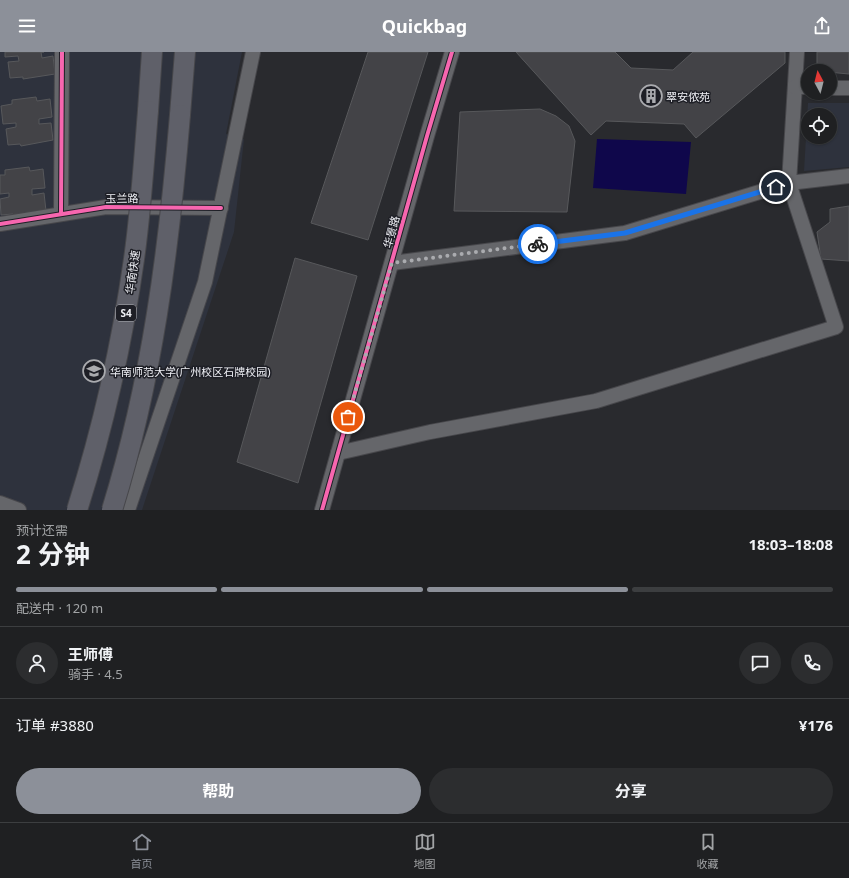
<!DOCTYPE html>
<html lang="zh">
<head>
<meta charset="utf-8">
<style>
  :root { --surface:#1f2022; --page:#2c2d2f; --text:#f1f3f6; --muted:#a1a3a5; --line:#3c3e40; --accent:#8c9099 }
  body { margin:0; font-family:"Noto Sans","Noto Sans SC",sans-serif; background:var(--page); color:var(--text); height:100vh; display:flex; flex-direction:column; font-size:15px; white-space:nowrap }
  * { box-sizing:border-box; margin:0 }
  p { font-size:13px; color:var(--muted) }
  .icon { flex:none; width:22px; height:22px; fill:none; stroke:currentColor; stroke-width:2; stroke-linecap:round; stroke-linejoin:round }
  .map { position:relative; height:458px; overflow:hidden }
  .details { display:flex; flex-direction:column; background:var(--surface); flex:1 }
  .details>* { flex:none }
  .needle { width:26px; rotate:353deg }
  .tools { position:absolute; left:801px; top:12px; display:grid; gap:8px }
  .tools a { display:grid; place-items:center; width:36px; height:36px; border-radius:50%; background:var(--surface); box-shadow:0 1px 3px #0004,0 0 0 1px var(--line); font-size:20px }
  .pin { position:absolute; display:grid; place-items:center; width:34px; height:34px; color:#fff; margin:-17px; border:2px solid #fff; border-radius:50%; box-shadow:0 1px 4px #0007 }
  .courier { position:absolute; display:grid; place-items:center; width:40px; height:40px; margin:-20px; border:3px solid #1a73e8; border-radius:50%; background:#fff; color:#222; box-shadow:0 1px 5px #0007 }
  .overview em { font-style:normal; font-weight:700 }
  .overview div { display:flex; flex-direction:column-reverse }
  .overview { display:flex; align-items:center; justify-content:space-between; height:68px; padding:0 16px }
  h1 { font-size:26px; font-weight:700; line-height:30px }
  .bar { display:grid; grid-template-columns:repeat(4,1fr); gap:6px 4px; align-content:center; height:48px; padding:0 16px }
  .bar i { height:5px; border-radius:3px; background:var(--line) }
  .bar .on { background:var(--accent) }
  .bar p { grid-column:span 4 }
  .line { display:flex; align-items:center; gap:10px; padding:0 16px; border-top:1px solid var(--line) }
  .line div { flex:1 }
  .round { display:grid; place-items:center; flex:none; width:42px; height:42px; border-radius:21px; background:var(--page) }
  .action { display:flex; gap:8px; margin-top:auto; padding:8px 16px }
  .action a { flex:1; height:46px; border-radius:24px; background:var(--accent); color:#fff; font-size:16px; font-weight:700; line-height:46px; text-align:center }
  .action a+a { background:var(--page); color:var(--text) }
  header { display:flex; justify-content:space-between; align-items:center; height:52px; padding:0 16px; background:var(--accent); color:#fff; font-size:18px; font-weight:700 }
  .tab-bar { display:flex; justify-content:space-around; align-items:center; height:56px; border-top:1px solid var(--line); background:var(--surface); font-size:11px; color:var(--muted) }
  .tab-bar a { display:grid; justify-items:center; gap:2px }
  .tab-bar .on { color:var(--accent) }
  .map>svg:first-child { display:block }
</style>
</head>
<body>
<header><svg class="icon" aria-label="menu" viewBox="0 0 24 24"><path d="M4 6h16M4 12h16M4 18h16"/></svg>Quickbag<svg class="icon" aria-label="share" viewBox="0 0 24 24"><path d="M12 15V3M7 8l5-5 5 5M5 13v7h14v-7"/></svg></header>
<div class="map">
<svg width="849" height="458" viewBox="0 0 849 458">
  <rect width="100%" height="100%" fill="#292a2e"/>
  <!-- built -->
  <g fill="#2e323d" fill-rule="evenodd">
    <polygon points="0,0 242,0 226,82 244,87 234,180 142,458 0,458"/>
    <path d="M808,51h41v64l-45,4zM808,63h22v22h-22z"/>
  </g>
  <!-- water -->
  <polygon fill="#0f074b" points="597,87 691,90 686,142 593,136"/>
  <!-- building -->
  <g fill="#434347" stroke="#57585b">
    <polygon points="5,0 44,0 41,0 42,6 53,4 55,22 23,27 23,25 10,26 8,10 19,9 18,4 5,5"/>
    <polygon points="368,0 428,0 368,188 311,171"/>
    <polygon points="516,0 615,0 631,16 673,18 693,0 785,0 785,11 696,86 684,72 606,69 591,83"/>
    <polygon points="817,0 849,0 849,22 817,19"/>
    <polygon points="36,45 37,49 50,47 52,65 39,67 39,72 51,71 53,88 21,94 20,92 8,93 6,77 16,75 16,71 3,72 1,54 12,52 12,48"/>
    <polygon points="540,57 556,64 569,74 575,89 567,160 454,159 460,60"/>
    <polygon points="29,115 30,119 43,117 45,136 32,137 32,143 44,141 46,159 14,164 13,162 1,163 0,147 9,145 9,141 0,142 0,123 5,123 5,118"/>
    <polygon points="849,154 849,209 821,207 817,180 830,170 830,157"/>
    <polygon points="295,206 357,224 298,431 237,410"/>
  </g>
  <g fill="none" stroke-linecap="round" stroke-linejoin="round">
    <!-- minor casing -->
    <g stroke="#47474b" stroke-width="16">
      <g id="minor">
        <polyline points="797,0 789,131 849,124"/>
        <polyline points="795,35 808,35"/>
        <polyline points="830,36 849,36"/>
        <polyline points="61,162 62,0"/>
        <polyline points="0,172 106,155 221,156"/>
        <polyline points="338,401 430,380 596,349 836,275 789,131 625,181 392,211"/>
        <polyline points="0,451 19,458"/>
        <polyline points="128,458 205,230 253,0"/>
        <polyline points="322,458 427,84 452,0"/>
      </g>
    </g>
    <!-- highway casing -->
    <g stroke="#47474b" stroke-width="22">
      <g id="highway">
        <polyline points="148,59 152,0"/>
        <polyline points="180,63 185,0"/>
      </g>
    </g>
    <!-- minor -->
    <use href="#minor" stroke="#65666a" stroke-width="14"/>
    <!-- highway -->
    <use href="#highway" stroke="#5f6069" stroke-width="20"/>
    <!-- highway-bridge casing -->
    <g stroke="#47474b" stroke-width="22" stroke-linecap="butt">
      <g id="highway-bridge">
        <path d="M77,458c26,-82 45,-166 57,-251 7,-49 10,-99 14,-148"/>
        <path d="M112,458c40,-129 57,-261 68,-395"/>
      </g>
    </g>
    <!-- highway-bridge -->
    <use href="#highway-bridge" stroke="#5f6069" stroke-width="20"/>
    <!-- cycleway casing -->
    <g stroke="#1e1f26" stroke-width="6">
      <g id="cycleway">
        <polyline points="61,162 62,0"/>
        <polyline points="0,172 106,155 221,156"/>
        <polyline points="322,458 427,84 452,0"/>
      </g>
    </g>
    <!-- cycleway -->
    <use href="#cycleway" stroke="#f766af" stroke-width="4"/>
  </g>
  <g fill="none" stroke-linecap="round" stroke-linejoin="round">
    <!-- done -->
    <polyline stroke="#aaabaf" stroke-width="4" stroke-dasharray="0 7.2" points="348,365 392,211 538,192"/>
    <!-- route -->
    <polyline stroke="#1a73e8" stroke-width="5" points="538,192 625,181 776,135"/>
  </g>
  <!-- icons -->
  <defs>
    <g id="building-ring" transform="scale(1.15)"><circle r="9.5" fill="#1e1f26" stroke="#aaabaf" stroke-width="1.5"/><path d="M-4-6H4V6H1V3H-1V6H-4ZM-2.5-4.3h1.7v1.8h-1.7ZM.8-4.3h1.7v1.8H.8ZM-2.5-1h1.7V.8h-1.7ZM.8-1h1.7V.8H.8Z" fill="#aaabaf"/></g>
    <g id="university-ring" transform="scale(1.15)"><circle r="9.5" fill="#1e1f26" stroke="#aaabaf" stroke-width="1.5"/><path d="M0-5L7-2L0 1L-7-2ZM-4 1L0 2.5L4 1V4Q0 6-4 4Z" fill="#aaabaf"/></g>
  </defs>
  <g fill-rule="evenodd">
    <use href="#building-ring" x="651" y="44"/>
    <use href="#university-ring" x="94" y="319"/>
  </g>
  <g text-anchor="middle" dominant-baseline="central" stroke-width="3" stroke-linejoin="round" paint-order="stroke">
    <!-- shield labels -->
    <rect fill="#1e1f26" stroke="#b0b1b7" stroke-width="1" x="116" y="253" width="20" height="16" rx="3"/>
    <g font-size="10" font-weight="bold" fill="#eff0f5">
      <text x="126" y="261">S4</text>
    </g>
    <!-- poi labels -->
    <g font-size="11" fill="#eff0f5" stroke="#1e1f26" text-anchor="start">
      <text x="666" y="44">翠安侬苑</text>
      <text x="110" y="319">华南师范大学(广州校区石牌校园)</text>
    </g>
    <!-- street labels -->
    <g font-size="11" fill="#eff0f5" stroke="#1e1f26">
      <text transform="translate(122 146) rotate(-1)">玉兰路</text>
      <text transform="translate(391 180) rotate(-75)">华景路</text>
      <text transform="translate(132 220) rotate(-82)">华南快速</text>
    </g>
  </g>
</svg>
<div class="tools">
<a><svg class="needle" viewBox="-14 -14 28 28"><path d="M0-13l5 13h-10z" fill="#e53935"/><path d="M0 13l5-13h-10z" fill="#a1a3a5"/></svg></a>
<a><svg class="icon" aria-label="locate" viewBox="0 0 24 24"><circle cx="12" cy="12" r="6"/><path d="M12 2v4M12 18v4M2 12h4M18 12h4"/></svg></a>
</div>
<div class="pin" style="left:348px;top:365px;background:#ea580c"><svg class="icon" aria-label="bag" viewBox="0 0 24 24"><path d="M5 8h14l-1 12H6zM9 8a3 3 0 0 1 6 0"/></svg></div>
<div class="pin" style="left:776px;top:135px;background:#1f2937"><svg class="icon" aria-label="home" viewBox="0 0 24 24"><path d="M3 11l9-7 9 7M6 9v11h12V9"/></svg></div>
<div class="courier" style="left:538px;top:192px"><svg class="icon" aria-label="bike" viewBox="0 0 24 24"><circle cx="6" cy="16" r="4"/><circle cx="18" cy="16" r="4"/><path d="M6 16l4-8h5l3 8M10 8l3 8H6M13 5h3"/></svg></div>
</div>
<section class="details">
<div class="overview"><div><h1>2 分钟</h1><p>预计还需</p></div><em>18:03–18:08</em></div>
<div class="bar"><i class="on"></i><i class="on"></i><i class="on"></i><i></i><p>配送中 · 120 m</p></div>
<div class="line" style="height:72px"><a class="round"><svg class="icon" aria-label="person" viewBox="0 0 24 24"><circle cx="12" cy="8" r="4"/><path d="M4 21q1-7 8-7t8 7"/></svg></a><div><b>王师傅</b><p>骑手 · 4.5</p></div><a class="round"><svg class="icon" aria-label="chat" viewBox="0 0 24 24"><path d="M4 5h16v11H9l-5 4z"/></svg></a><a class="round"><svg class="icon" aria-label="phone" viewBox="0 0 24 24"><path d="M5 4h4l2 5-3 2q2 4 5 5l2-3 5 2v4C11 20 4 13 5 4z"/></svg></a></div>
<div class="line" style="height:52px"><div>订单 #3880</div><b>¥176</b></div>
<div class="action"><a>帮助</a><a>分享</a></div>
</section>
<nav class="tab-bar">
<a class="on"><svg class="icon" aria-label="home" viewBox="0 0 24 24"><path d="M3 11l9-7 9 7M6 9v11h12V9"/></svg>首页</a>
<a><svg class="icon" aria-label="map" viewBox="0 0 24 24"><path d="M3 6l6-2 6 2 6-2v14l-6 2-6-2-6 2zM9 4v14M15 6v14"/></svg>地图</a>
<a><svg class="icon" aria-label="saved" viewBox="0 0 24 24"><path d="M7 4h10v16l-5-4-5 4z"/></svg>收藏</a>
</nav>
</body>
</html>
